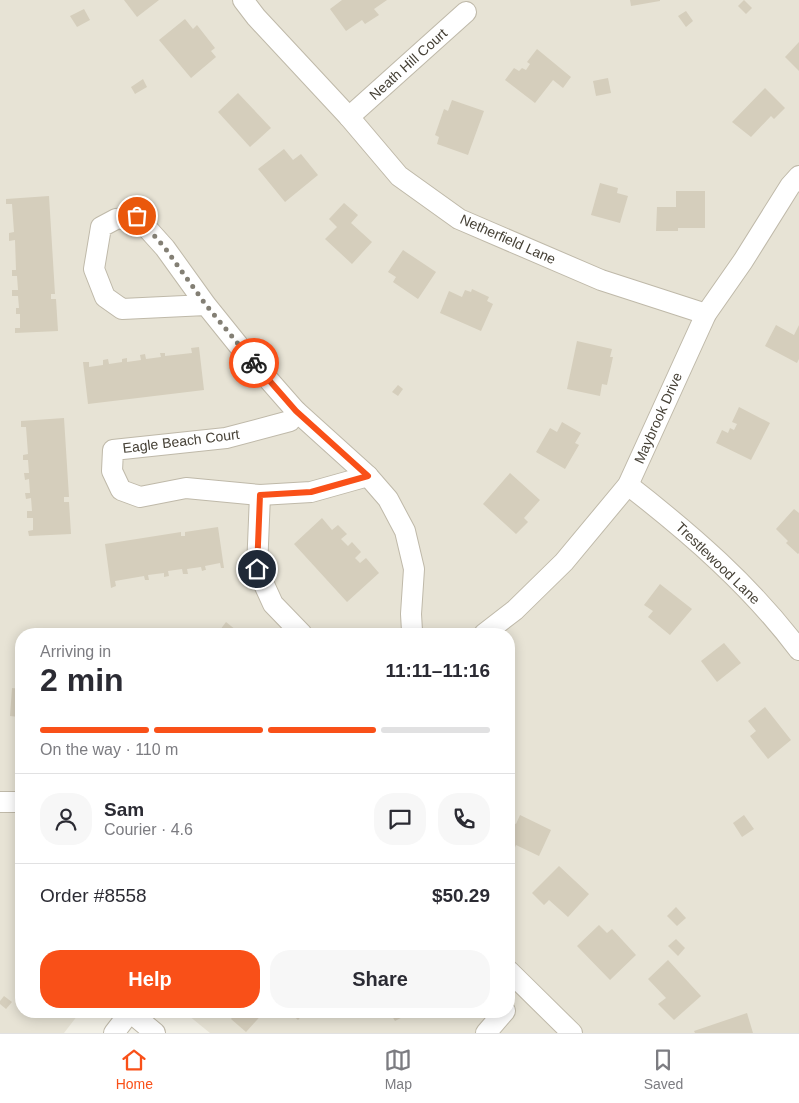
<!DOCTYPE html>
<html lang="en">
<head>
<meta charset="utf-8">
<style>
  :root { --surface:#fff; --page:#f7f7f7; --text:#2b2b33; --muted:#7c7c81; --line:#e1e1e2; --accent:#f95018 }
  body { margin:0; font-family:Arial,sans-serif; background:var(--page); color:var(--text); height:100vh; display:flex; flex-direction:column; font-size:19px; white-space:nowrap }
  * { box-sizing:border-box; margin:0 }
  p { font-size:16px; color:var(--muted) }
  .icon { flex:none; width:28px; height:28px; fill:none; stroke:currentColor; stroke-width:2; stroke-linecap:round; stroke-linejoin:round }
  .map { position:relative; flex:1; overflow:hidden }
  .drawer { position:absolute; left:15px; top:628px; width:500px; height:390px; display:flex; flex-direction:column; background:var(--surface); border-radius:20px; box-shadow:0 2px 12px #0003 }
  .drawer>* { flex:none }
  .pin { position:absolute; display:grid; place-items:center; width:42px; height:42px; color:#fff; margin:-21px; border:2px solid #fff; border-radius:50%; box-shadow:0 1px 5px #0007 }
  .courier { position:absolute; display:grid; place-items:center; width:50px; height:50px; margin:-25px; border:4px solid #f95018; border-radius:50%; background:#fff; color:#222; box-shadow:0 1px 6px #0007 }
  .summary em { font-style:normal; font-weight:600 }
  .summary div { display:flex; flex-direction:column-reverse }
  .summary { display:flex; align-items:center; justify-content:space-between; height:85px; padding:0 25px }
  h1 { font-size:32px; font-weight:600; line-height:38px }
  .bar { display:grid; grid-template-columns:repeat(4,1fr); gap:8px 5px; align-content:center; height:60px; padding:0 25px }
  .bar i { height:6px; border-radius:4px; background:var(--line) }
  .bar .current { background:var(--accent) }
  .bar p { grid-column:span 4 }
  .line { display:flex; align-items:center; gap:12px; padding:0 25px; border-top:1px solid var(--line) }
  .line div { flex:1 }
  .round { display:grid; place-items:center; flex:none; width:52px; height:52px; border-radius:20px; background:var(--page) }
  .cta { display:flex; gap:10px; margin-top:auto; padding:10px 25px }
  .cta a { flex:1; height:58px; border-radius:20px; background:var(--accent); color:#fff; font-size:20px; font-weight:600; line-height:58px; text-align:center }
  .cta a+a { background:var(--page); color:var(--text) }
  .menu { display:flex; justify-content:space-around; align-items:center; height:70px; border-top:1px solid var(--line); background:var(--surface); font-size:14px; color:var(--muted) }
  .menu a { display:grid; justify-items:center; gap:2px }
  .menu .current { color:var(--accent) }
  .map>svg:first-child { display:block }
</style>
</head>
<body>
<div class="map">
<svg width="799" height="1033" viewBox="0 0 799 1033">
  <rect width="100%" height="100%" fill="#f3f1e7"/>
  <!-- residential -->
  <polygon fill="#e7e3d5" points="0,0 799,0 799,1033 210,1033 183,1011 509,1011 509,634 21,634 21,1011 81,1011 64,1033 0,1033"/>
  <!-- building -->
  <g fill="#d5cebc">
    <polygon points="124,0 159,0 137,17"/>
    <polygon points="342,0 387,0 374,9 379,15 365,24 362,20 346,31 330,9"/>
    <polygon points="630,0 660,0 660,1 631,6"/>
    <polygon points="744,0 752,8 746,14 738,6"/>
    <polygon points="84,9 90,20 77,27 70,16"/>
    <polygon points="686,11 693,21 686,27 678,16"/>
    <polygon points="185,19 193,29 197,25 215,48 211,51 216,57 191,78 159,40"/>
    <polygon points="799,42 799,71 785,57"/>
    <polygon points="537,49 571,77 563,88 553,80 535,103 505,80 514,68 519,71 522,68 526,70 530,64 527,62"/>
    <polygon points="608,78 611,93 596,96 593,81"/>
    <polygon points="143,79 147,87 135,94 131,87"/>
    <polygon points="765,88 785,108 774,119 771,116 751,137 732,122"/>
    <polygon points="238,93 271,128 250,147 218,112"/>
    <polygon points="452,100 484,111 468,155 437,144 439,137 435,135 444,109 448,111"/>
    <polygon points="284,149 293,160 301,154 318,175 285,202 258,169"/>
    <polygon points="600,183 618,188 617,193 628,196 620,223 591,215"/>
    <polygon points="676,191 705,191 705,228 678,228 678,231 656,231 657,207 676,207"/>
    <polygon points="49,196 55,294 51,294 51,299 56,299 58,331 15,333 15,328 20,328 20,314 16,314 16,308 19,308 18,296 12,296 12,290 18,290 17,276 12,276 12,270 16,270 15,240 9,241 9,233 14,232 12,204 6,204 6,199"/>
    <polygon points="344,203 358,215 351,223 372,242 352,264 325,239 337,227 329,219"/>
    <polygon points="403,250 436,272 418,299 393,282 396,277 388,272"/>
    <polygon points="472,289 489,297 487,301 493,304 481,331 440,313 449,291 462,297 465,290 471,292"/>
    <polygon points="776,325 794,335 799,325 799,359 797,363 765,346"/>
    <polygon points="577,341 612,349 610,357 613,357 607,385 602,384 600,396 567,389"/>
    <polygon points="199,347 204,390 88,404 83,362 89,362 89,367 103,365 103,360 108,359 109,364 122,362 122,359 127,358 127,362 141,360 140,355 145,354 146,359 161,357 160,353 165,353 165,356 192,353 191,348"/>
    <polygon points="398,385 403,389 398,396 392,392"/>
    <polygon points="739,407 770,423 751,460 716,443 722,430 728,433 730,428 734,430 737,424 732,422"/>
    <polygon points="64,418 69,497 64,497 64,502 69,502 71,534 29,536 28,531 33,530 33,518 27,518 27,511 32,511 31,498 26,499 25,493 30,493 29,479 25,480 24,473 29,473 28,460 23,460 23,455 28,454 26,427 21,427 21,421"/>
    <polygon points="562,422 581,433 575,443 579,445 565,469 536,452 550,428 557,432"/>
    <polygon points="510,473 540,500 524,518 528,522 516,534 483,504"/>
    <polygon points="794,509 799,513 799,553 798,554 786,543 788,541 776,529"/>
    <polygon points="322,518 332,530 338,525 347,534 341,539 348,546 352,542 361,552 355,558 360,563 366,558 379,573 347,602 294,544"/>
    <polygon points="218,527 224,568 221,568 220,563 205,566 206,570 205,570 202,571 201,567 187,569 188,574 183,574 182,569 168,571 169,576 164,577 164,573 148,575 149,580 145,580 144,576 115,581 116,586 111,588 105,544 181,532 181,536 185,536 185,532"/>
    <polygon points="660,584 692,609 670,635 648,617 653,611 644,605"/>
    <polygon points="226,622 241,634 217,634"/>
    <polygon points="724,643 741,663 717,682 701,661"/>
    <polygon points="12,688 21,689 21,726 18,725 19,717 10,716"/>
    <polygon points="765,707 791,740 768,759 750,736 756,731 748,721"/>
    <polygon points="520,815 551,830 539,856 516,845 509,861 509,821 516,824"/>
    <polygon points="744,815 754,829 742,837 733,823"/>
    <polygon points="559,866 589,894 568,917 549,900 544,905 532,893"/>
    <polygon points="676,907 686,918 677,926 667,916"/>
    <polygon points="599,925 607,933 612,929 636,955 610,980 577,946"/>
    <polygon points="676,939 685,948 678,956 668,946"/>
    <polygon points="668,960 701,996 674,1020 658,1004 666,998 648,979"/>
    <polygon points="4,996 12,1002 6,1009 0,1004 0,1001"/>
    <polygon points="237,1011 265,1011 246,1032 231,1019"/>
    <polygon points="292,1011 306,1011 298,1020 290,1013"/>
    <polygon points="389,1011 414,1011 395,1021"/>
    <polygon points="747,1013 753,1033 695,1033 694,1031"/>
  </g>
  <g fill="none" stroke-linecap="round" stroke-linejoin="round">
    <!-- street casing -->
    <g stroke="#bfb9a9" stroke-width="22">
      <g id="street">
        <polyline points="243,0 256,17 349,117 399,176 459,219 601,280 706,314"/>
        <polyline points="349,117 466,12"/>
        <polyline points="206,305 122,309 105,297 94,269 101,227 116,219 137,217 165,248 206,305 239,346 296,411 368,476 388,499 405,531 414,569 411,614 412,631 414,634"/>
        <polyline points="296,411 290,421 226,438 113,450 112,471 121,490 140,497 186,488 260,495 311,492 368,476"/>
        <path d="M628,485c63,49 123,101 171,165"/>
        <polyline points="260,495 257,569 273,604 302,634"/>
        <polyline points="484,634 515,610 564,562 628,485 706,314 743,261 790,186 799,176"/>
        <polyline points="0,802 21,802"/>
        <polyline points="509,971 572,1033"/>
        <polyline points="130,1012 155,1033"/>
        <polyline points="114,1033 131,1011"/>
        <polyline points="486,1033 505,1011"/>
      </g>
    </g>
    <!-- street -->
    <use href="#street" stroke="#fff" stroke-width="20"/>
  </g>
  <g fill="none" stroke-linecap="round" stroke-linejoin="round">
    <!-- done -->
    <polyline stroke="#837f74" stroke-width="5" stroke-dasharray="0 9" points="137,216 165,248 206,305 254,363"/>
    <!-- route -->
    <polyline stroke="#f95018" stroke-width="6" points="254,363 296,411 368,476 311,492 260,495 257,569"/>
  </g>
  <g text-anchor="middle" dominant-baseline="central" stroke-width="4" stroke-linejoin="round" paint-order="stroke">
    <!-- street labels -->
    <g font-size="14" fill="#464136" stroke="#fff">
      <text transform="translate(408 64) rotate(-42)">Neath Hill Court</text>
      <text transform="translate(508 239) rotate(24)">Netherfield Lane</text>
      <text transform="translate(658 418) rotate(-66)">Maybrook Drive</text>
      <text transform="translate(181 441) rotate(-7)">Eagle Beach Court</text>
      <text transform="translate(718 563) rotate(44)">Trestlewood Lane</text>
    </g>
  </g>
</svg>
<div class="pin" style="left:137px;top:216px;background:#ea580c"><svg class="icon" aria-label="bag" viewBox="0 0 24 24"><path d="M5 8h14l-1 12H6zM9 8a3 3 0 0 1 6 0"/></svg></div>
<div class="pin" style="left:257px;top:569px;background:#1f2937"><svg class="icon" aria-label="home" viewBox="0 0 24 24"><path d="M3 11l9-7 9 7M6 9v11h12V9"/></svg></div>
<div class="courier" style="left:254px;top:363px"><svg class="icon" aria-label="bike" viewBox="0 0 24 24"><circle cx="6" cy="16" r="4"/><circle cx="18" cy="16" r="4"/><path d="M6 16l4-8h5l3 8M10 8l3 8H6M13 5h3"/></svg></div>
<section class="drawer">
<div class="summary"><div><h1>2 min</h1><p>Arriving in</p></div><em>11:11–11:16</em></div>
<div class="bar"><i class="current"></i><i class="current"></i><i class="current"></i><i></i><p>On the way · 110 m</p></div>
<div class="line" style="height:90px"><a class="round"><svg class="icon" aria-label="person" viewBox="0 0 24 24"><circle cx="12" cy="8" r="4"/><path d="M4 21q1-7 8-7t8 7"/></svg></a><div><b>Sam</b><p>Courier · 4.6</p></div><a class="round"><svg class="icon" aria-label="chat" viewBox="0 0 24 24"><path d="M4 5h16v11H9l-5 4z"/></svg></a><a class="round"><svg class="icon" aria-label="phone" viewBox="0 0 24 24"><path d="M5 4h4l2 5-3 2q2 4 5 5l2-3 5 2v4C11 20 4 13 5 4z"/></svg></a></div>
<div class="line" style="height:65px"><div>Order #8558</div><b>$50.29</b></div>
<div class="cta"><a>Help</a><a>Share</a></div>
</section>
</div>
<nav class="menu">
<a class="current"><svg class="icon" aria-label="home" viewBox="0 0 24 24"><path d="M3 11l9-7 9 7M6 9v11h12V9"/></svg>Home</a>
<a><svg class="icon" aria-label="map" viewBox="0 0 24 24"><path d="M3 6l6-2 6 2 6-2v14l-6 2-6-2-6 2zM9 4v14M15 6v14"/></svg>Map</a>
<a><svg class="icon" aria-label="saved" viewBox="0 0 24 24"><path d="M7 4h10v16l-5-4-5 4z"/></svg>Saved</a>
</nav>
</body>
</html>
